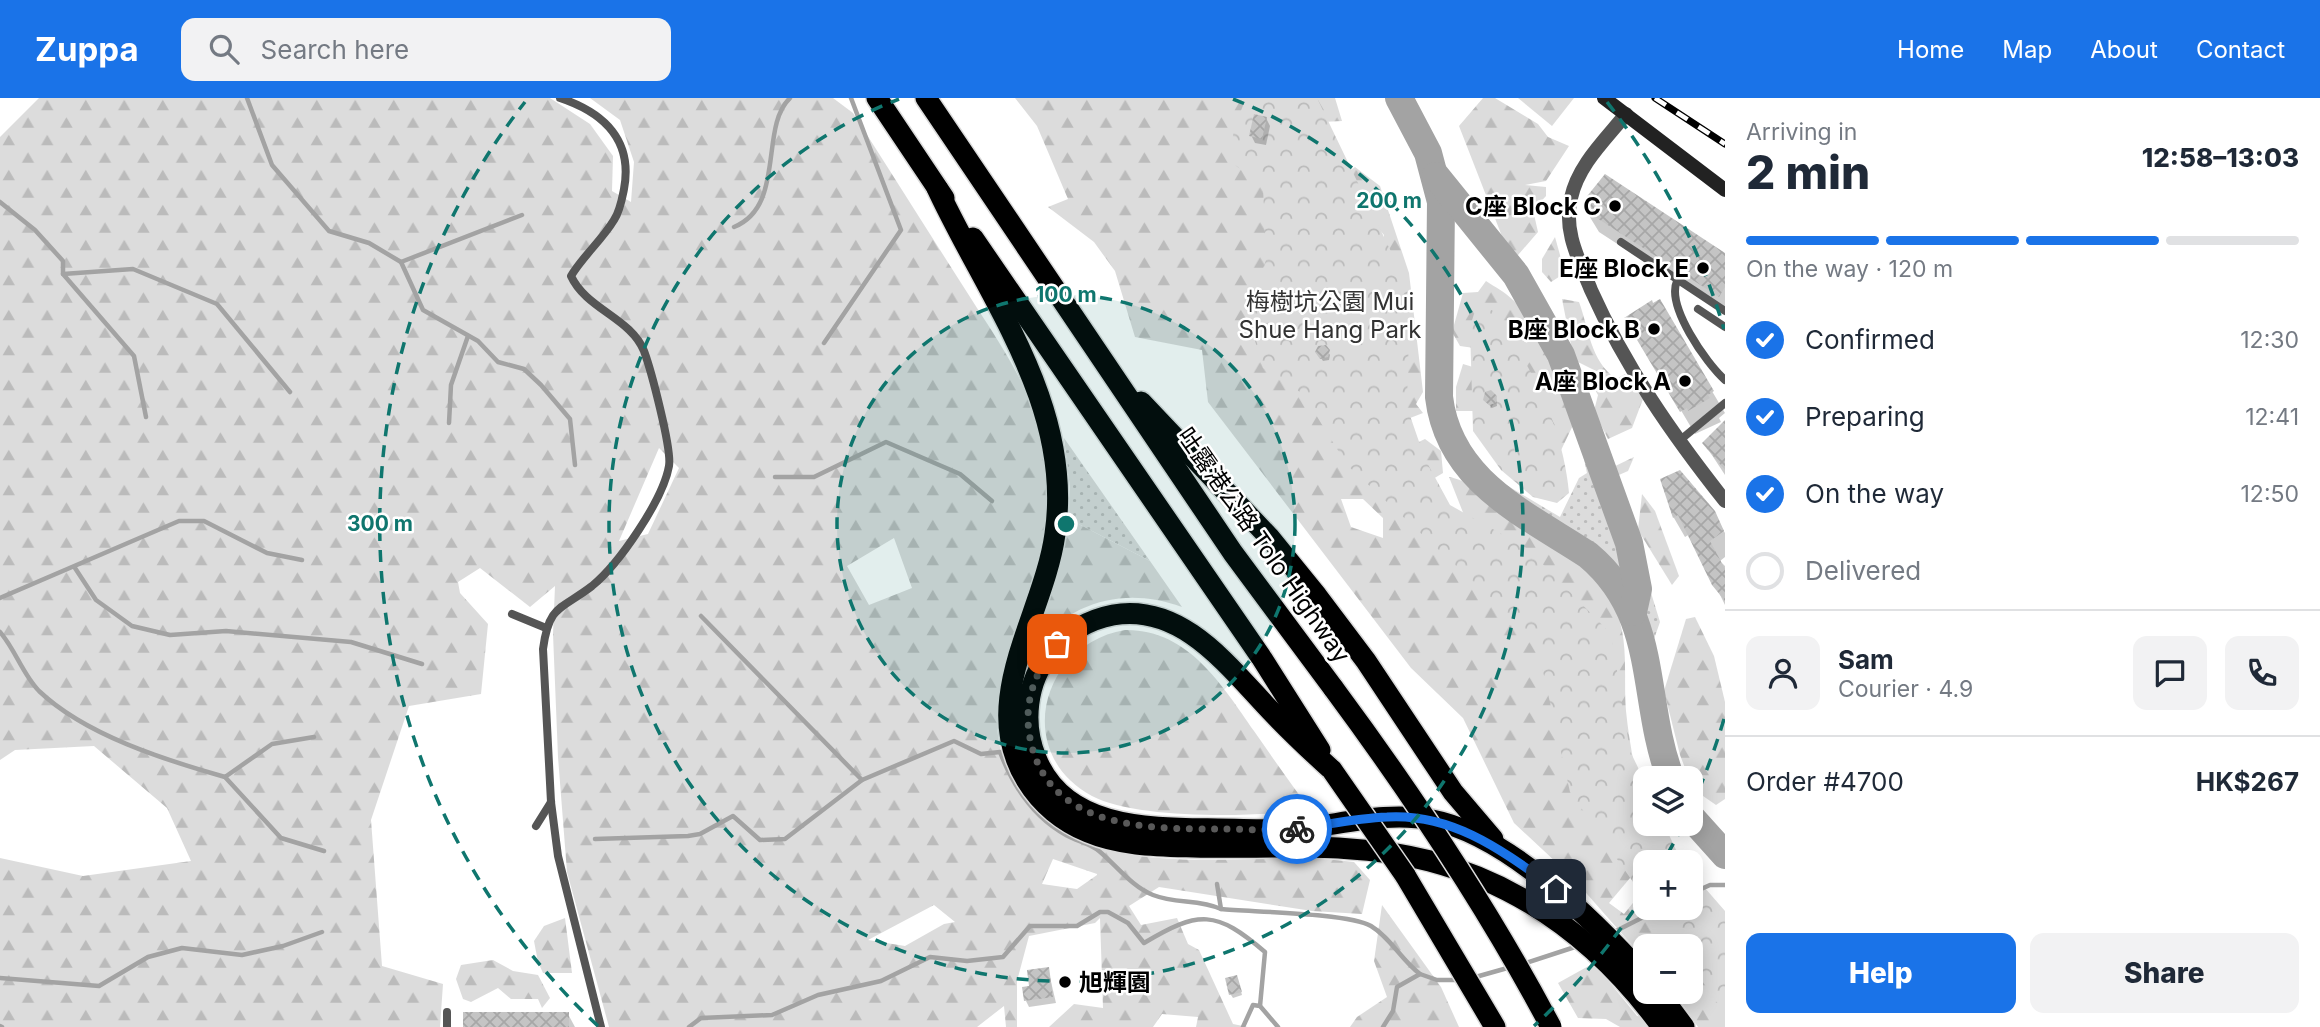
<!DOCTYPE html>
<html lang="en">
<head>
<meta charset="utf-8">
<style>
  :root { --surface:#fff; --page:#f2f2f3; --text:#1f2937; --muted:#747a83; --line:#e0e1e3; --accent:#1a73e8 }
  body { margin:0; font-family:Inter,"Noto Sans TC",sans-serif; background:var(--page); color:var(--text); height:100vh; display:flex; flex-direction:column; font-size:26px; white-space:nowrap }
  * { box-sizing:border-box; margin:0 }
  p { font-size:23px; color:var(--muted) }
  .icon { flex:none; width:38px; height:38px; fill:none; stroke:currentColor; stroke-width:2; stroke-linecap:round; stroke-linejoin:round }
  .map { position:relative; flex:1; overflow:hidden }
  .sheet { display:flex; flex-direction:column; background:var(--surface); width:595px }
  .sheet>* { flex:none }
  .tools { position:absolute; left:1633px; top:668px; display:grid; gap:14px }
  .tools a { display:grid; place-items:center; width:70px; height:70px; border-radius:14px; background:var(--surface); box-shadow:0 4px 18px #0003; font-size:35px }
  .pin { position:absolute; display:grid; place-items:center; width:60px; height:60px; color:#fff; margin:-30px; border-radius:14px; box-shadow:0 4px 10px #0006 }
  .courier { position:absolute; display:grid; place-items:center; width:70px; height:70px; margin:-35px; border:5px solid #1a73e8; border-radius:50%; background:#fff; color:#222; box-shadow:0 2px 9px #0007 }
  .overview em { font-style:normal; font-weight:800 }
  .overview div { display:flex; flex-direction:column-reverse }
  .overview { display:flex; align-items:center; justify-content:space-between; height:119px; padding:0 21px }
  h1 { font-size:46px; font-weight:800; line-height:52px }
  .bar { display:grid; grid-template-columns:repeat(4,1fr); gap:10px 7px; align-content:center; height:84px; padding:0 21px }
  .bar i { height:9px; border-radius:5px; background:var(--line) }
  .bar .selected { background:var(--accent) }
  .bar p { grid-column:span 4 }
  .line { display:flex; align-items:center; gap:18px; padding:0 21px; border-top:2px solid var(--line) }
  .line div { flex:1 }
  .round { display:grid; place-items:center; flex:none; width:74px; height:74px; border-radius:14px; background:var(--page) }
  ol { padding:0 21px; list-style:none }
  li { display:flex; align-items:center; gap:21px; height:77px }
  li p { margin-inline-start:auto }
  li .icon { padding:7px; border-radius:50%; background:var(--accent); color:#fff; stroke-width:4 }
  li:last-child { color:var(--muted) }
  li i { width:38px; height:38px; border:4px solid var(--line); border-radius:50% }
  .button { display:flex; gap:14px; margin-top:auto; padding:14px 21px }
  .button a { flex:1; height:80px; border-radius:14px; background:var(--accent); color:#fff; font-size:28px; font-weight:800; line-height:80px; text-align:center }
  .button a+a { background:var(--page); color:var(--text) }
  header { display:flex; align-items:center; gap:42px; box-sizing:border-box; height:98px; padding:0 35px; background:var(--accent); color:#fff }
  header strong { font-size:33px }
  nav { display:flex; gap:38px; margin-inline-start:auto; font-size:24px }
  .search { width:490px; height:63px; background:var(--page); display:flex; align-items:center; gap:18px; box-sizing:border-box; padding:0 24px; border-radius:14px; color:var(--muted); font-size:26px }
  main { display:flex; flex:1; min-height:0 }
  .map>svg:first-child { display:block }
</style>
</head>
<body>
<header>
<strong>Zuppa</strong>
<div class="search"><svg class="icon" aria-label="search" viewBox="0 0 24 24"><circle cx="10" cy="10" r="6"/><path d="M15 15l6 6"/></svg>Search here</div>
<nav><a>Home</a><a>Map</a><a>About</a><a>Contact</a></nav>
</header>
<main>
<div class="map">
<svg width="1725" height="929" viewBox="0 0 1725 929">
  <defs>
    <pattern id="grass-dots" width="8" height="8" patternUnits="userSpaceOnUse" patternTransform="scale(1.75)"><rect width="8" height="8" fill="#dcdcdc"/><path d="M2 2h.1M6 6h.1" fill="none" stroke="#bbb" stroke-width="1.8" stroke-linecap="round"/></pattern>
    <pattern id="forest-firs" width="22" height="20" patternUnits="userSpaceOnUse" patternTransform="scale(1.75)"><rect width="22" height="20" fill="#dcdcdc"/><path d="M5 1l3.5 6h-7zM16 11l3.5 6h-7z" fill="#bbb"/></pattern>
    <pattern id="park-crowns" width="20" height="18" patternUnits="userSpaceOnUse" patternTransform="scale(1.75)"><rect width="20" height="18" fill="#dcdcdc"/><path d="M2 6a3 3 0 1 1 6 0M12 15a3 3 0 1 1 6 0" fill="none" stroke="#bbb"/></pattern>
    <pattern id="building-cross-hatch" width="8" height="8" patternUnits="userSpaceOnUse" patternTransform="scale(1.75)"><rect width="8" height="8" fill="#c4c4c4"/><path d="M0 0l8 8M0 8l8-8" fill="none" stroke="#a7a7a7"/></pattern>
  </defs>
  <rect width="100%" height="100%" fill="#fff"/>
  <!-- grass -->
  <g fill="url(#grass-dots)">
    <polygon points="1598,322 1660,524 1654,541 1630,493 1610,465 1494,389 1481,372 1560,419 1579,380 1587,375 1578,334"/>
    <polygon points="1064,340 1150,463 1069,421 1070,389"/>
  </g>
  <!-- forest -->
  <g fill="url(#forest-firs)" fill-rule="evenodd">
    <path d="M39,0h511l40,26 23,32 -1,35 19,11 3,-40 -14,-42 -30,-22h243l20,15c37,58 73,115 110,173 30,48 65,94 78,150 8,36 8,74 0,110 -17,88 -82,173 -13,256 22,26 51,42 84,49 79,18 162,1 242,11l16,18 -8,34 -50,-3 -153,-24 -30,19 12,19 36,-7 11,26 11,6 34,74 15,3h-52l2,-10 -36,-3 -9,13h-104l25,-23 29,4 -3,-90 -5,5 -66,13 -12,45v46h-11l-2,-21 -27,21h-368l-42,-155 -9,-115 -5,-123 2,-48 -25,21 -50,-39 -22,14 2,11 28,31 -7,70 -72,12 -38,114 11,146 61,18 -3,43h-440v-169l83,18 108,-15 -24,-53 -73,-62 -79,4 -15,10v-623zM659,350l20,20 -31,66 -29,7zM894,440l18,50 -43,17 -22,-39zM1053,761l44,15v1l-20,14 -35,-5zM934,807l21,17 -11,2 -39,22 -37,-6z"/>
    <path d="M1015,0h320l7,23 -60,3 -29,28 28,92 -33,61 28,20 108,-63v-27l-41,-50 1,-10 11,-8 25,19 29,87 14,119 -7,12 7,9 -18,7 -18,48 79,52 -17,-43c30,6 42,26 66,43 36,26 77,43 99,86 16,33 9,71 12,105 5,50 19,97 20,148l-37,44 15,11 21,-26v20h45l35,22v97h-27l-24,-35h16v-45h-45v13l-72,-82 -59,-55 -51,-105 -52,-50 -203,-266 -6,-52 -67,-13 -20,-66 -21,-29 -46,-35 20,-8 -31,-73zM1341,401h22l20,19v20l-32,-11z"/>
    <polygon points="1483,0 1495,0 1538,26 1548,39 1569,48 1546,83 1525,87 1546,89 1546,98 1533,112 1538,134 1512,164 1459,28"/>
    <polygon points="1518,0 1574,0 1552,28"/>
    <polygon points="1555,139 1565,175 1551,184 1542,174 1542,161"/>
    <path d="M1486,183c9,6 19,11 27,19 25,21 51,89 62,121l-23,48 -64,-119 -28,-4 -8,-14 11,-39 15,-1z"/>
    <path d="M1562,201l17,3c10,27 11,58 37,77l9,-5 18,25 -11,29 -24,11 -14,-28 4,-16 -7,-12 7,-11 -24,-12z"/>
    <polygon points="1463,266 1486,273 1491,313 1456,313 1456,289"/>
    <polygon points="1425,341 1441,353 1443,375 1416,391 1406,350"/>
    <polygon points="1634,359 1628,373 1612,380 1609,371"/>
    <polygon points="1642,396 1655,413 1679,478 1672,487 1638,432"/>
    <path d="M1069,421l81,42 32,46c-56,-20 -106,-7 -147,37l25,-77z"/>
    <polygon points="1695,519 1714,558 1725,604 1725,701 1716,707 1693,691 1680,657 1664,593 1686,521"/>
    <path d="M1125,532c63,-1 97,55 129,101 18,26 37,53 56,79 -52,7 -173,10 -218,-14 -80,-43 -51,-152 33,-166z"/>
    <polygon points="1382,807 1441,889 1459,929 1350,929 1357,919 1387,899 1374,863"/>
    <polygon points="565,820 572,875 543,875 538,864 534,843 544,828"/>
    <polygon points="493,862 513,873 538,877 550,900 542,910 538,901 511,901 498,890 471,904 463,901 456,881 461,867"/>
    <polygon points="1594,865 1637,918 1652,920 1653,929 1620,929 1606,921 1578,920 1558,885"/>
  </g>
  <!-- park -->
  <g fill="url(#park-crowns)">
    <polygon points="1246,0 1317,0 1410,193 1407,309 1425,361 1450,407 1528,451 1611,536 1630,653 1645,684 1645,726 1664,726 1682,765 1645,765 1645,801 1570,694 1536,542 1347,367 1303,296 1263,270 1247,216 1266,162 1263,89 1230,63 1234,30"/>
    <path d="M1492,212c39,57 70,112 77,183l-12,10 -24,-6 -32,-27 -28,-39 -3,-104 4,-13z"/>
    <polygon points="1691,774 1725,813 1725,916 1691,867 1690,849 1678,849 1651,810 1690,810"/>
  </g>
  <!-- shadow -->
  <g fill="#0003">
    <polygon points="1266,20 1270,28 1266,47 1255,45 1251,37"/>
    <polygon points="1605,79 1725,157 1725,216 1599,134 1585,111 1589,106 1586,102"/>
    <polygon points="1659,204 1725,315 1719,320 1721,324 1695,336 1627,221"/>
    <polygon points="1325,249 1330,257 1329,262 1323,263 1317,254"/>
    <polygon points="1496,299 1497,308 1492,310 1485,302"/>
    <polygon points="1725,325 1725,377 1704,345"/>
    <polygon points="1662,382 1713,414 1725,435 1725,459 1720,463 1725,468 1725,507 1690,436 1685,439 1674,420"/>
    <polygon points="1048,871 1056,905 1029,909 1026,903 1031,890"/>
    <polygon points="1238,882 1242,897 1233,900 1231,897"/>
    <polygon points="568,916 575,929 465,929"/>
  </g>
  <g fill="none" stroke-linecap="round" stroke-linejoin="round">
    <!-- stream -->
    <g stroke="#a3a3a3" stroke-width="4.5">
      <polyline points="247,0 272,67 329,133 369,145 401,164 423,212 478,243 498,264 524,271 541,287 570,321 575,367"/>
      <polyline points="0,104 35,132 63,163 63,176 134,258 146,319"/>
      <path d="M734,129c52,-21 25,-100 56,-129"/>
      <polyline points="401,164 522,117"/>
      <polyline points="63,176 133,171 217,206 290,294"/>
      <polyline points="824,245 901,132 851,0"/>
      <polyline points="449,325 451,287 468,238"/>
      <polyline points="775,379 814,379 886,344 960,376 992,403"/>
      <polyline points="75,470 96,502 132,528 170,537 226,533 351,544 422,566"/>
      <polyline points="0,500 179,423 204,423 267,455 302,462"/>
      <polyline points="701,518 862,682"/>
      <path d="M0,534c15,17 23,43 39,59 46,44 126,69 186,86l47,-33 42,-7"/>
      <polyline points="225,679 281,740 324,753"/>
      <path d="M595,741l93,-3 12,-2 33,-18 27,24 25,-1 77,-59 92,-39 27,13 19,-2c13,34 33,65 66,83 10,6 24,8 33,16 18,15 33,36 54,44 23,9 46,4 68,14 31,3 128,4 150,17 20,12 30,34 49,48"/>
      <polyline points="1217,786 1221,811"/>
      <polyline points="1690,796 1710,787 1725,787"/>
      <polyline points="1612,835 1661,810"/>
      <polyline points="1523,866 1578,848"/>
      <polyline points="0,880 99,888 148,859 182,850 242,857 283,848 322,834"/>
      <polyline points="1472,880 1511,869"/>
      <polyline points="0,928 2,929"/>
      <path d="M689,929l12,-9 71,-3 46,-20 63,-14 49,-24 37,4 36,-4 27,-31h47l23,-14h8l20,11 16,20c55,-33 72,-33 121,9l-5,54 18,21"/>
      <polyline points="1243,929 1253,907 1260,908"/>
      <polyline points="1383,929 1393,913 1397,889 1420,876 1437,882 1460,882"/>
    </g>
    <!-- river -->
    <g stroke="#a3a3a3" stroke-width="28">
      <path d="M1399,0l29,55 13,49 -2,195c10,84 85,116 149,158 73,61 52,144 83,224"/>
      <polyline points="1436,78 1516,177 1561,257 1629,445 1638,491 1633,514"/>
      <polyline points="1690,718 1725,757"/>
    </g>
  </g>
  <!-- building -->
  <g fill="url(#building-cross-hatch)">
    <polygon points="1254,16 1267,19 1262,41 1249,38"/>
    <polygon points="1605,76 1725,155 1725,189 1719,199 1583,111 1588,105 1584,102"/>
    <polygon points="1660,201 1714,293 1708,297 1710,300 1688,313 1687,310 1680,314 1624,220 1652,202 1653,205"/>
    <polygon points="1326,247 1330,252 1328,259 1320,261 1315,254 1318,248"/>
    <polygon points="1491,292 1497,298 1496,305 1489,307 1483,302 1485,294"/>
    <polygon points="1725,322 1725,372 1702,345"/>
    <polygon points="1680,372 1715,413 1724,433 1710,443 1725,471 1725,503 1712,487 1678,417 1673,420 1660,381"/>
    <polygon points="1049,869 1053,899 1024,903 1022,889 1029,888 1027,872"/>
    <polygon points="1237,877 1242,894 1229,897 1225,880"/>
    <rect x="463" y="914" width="106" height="15"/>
  </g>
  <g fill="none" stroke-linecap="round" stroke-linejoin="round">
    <!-- motorway casing -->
    <g stroke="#dbdbdb" stroke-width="24">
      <g id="motorway">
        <polyline points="877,0 944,100"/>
        <polyline points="926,0 1233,455 1334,591"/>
        <path d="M937,90c51,110 137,218 118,346 -11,81 -78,167 -28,247 14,23 36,41 61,51 33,14 71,14 106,15 78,2 161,-6 236,14 98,26 173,85 232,166"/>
        <polyline points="973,140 1261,559 1320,652"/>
        <polyline points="1141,304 1269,439 1317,498 1366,563 1453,694 1493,741"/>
        <path d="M1332,672c-21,-19 -42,-39 -62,-60 -42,-44 -88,-107 -157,-95 -26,5 -47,18 -63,38 -24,29 -28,71 -14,105 29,73 117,70 182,71 25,0 51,2 76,0 46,-4 92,-18 138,-9 75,14 164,102 213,157"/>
        <polyline points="1405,777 1495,929"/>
        <polyline points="1658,894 1684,929"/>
      </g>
    </g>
    <!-- service -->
    <g stroke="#555" stroke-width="8">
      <path d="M560,0c45,15 73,43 64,91 -2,10 -4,22 -10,31 -12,20 -31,36 -43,56 15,33 60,42 73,75 7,19 28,98 25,115 -6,34 -50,98 -77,120 -31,24 -43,18 -49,63l8,153 7,54 43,171"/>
      <polyline points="1621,144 1725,213"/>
      <path d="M1677,183c-11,25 29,82 48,99"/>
      <polyline points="1698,211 1725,229"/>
      <polyline points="1679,343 1725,305"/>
      <polyline points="512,516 546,530"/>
      <polyline points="536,728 551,704"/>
      <polyline points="447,914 447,929"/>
    </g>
    <!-- minor -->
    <path stroke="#555" stroke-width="14" d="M1626,16c-21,26 -48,51 -55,84 -8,33 8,62 20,92 35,78 81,144 134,211"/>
    <!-- secondary -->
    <polyline stroke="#222" stroke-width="14" points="1604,0 1725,92"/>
    <!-- motorway -->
    <use href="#motorway" stroke="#000" stroke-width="21"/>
    <!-- rail casing -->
    <g stroke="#000" stroke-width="7">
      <polyline id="rail" points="1655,0 1725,46"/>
    </g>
    <!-- rail -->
    <use href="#rail" stroke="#fff" stroke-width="4.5" stroke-dasharray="13" stroke-linecap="butt"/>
    <!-- motorway-bridge casing -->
    <g stroke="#dbdbdb" stroke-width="24" stroke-linecap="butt">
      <g id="motorway-bridge">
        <path d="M1334,591c80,108 154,219 217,338"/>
        <polyline points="1332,672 1405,777"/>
      </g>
    </g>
    <!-- motorway-bridge -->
    <use href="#motorway-bridge" stroke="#000" stroke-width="21"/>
  </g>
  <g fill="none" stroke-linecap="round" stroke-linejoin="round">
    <!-- done -->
    <path stroke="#595959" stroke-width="7" stroke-dasharray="0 12.6" d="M1057,546c-22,27 -34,59 -27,94 17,90 114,91 187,91 26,0 53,2 80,0"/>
    <!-- route -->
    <path stroke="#1a73e8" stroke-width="9" d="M1297,731c29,-4 60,-11 90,-12 67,-4 117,35 169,72"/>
  </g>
  <!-- distance rings -->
  <circle cx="1066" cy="426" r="229" fill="#0f766e" fill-opacity=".12"/>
  <g fill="none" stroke="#0f766e" stroke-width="3.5" stroke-dasharray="12 9">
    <circle cx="1066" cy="426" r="229"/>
    <path d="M1233 1A457 457 0 1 1 899 1"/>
    <path d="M1724 621A686 686 0 0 1 1693 705M1683 727A686 686 0 0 1 1663 764M1645 795A686 686 0 0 1 1534 928M598 928A686 686 0 0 1 525 4M1607 4A686 686 0 0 1 1724 231"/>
  </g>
  <!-- markers -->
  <g fill="#000" stroke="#fff" stroke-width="2.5">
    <circle cx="1615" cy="108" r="7"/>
    <circle cx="1703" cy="170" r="7"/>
    <circle cx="1654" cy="231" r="7"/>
    <circle cx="1685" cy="283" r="7"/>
    <circle cx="1065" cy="884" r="7"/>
  </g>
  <g text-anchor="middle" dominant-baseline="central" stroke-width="5" stroke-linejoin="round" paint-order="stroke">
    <!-- poi labels -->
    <g font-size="24" font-weight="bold" fill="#000" stroke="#fff" text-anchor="end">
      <text x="1601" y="108">C座 Block C</text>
      <text x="1689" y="170">E座 Block E</text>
      <text x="1640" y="231">B座 Block B</text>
      <text x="1671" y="283">A座 Block A</text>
      <text x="1079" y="884" text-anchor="start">旭輝園</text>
    </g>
    <!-- park labels -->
    <g font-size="24" fill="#333" stroke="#fff">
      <text x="1330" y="203">梅樹坑公園 Mui<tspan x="1330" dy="28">Shue Hang Park</tspan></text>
    </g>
    <!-- street labels -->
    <g font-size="24" fill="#000" stroke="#fff">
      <text transform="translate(1264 447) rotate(55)">吐露港公路 Tolo Highway</text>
    </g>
  </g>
  <circle cx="1066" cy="426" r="10" fill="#0f766e" stroke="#fff" stroke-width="3.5"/>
  <g font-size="21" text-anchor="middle" font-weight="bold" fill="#0f766e" stroke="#fff" stroke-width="5" stroke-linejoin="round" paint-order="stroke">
    <text x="1389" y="110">200 m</text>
    <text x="1066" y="204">100 m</text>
    <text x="380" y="433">300 m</text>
  </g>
</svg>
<div class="tools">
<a><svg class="icon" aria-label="layers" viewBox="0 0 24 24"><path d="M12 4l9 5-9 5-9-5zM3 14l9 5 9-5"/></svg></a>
<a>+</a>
<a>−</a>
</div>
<div class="pin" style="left:1057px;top:546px;background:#ea580c"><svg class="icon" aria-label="bag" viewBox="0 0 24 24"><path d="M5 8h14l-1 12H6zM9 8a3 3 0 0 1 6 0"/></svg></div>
<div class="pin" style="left:1556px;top:791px;background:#1f2937"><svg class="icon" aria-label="home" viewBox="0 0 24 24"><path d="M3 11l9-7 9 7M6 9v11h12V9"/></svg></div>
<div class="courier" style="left:1297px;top:731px"><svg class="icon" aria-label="bike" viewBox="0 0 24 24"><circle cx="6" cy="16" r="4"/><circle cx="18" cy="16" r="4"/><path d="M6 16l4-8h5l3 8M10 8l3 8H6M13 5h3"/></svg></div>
</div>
<section class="sheet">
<div class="overview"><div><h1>2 min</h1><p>Arriving in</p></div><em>12:58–13:03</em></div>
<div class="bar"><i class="selected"></i><i class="selected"></i><i class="selected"></i><i></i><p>On the way · 120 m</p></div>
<ol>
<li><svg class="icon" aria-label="check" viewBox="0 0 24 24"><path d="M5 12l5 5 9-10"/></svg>Confirmed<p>12:30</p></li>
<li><svg class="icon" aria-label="check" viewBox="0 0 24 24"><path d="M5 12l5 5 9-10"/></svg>Preparing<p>12:41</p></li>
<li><svg class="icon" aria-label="check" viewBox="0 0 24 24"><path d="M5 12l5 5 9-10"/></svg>On the way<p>12:50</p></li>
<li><i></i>Delivered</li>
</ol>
<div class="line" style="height:126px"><a class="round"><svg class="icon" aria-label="person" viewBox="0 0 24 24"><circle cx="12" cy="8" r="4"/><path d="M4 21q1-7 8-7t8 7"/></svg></a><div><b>Sam</b><p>Courier · 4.9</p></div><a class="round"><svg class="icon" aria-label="chat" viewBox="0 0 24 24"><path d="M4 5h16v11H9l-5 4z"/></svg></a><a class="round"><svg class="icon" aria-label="phone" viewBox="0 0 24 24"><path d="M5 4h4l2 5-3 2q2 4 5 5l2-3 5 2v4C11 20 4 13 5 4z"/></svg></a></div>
<div class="line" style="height:91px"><div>Order #4700</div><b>HK$267</b></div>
<div class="button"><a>Help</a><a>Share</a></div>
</section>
</main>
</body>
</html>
